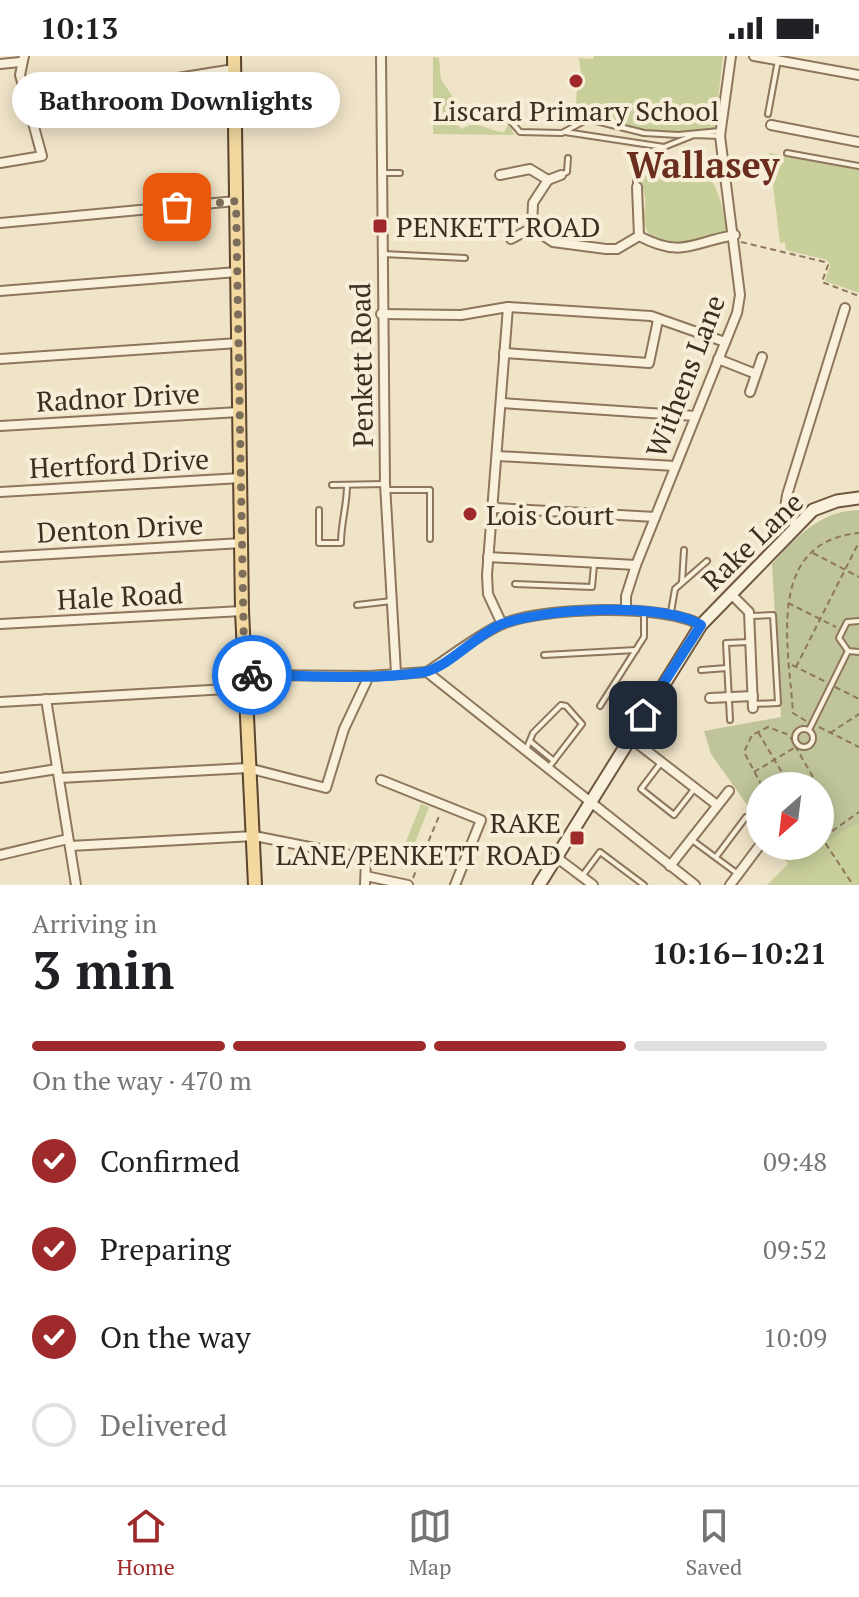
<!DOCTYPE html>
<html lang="en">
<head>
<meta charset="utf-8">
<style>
  :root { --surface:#fff; --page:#f2f2f2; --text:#202124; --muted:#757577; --line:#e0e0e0; --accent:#9e2a2b }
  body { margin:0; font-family:"PT Serif",serif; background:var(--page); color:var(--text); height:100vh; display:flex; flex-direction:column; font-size:30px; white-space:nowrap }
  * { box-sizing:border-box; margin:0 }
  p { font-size:26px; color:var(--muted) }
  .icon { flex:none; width:44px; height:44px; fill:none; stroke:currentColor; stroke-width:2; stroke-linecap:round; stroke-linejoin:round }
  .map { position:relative; height:829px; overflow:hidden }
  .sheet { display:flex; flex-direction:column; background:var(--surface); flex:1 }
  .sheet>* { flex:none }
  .needle { width:52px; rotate:208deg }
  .fabs { position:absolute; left:746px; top:716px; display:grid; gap:16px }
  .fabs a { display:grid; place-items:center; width:88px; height:88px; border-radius:50%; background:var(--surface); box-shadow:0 4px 20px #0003; font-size:40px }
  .pin { position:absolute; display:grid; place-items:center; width:68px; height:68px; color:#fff; margin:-34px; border-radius:16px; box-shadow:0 4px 12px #0006 }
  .courier { position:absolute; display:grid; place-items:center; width:80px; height:80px; margin:-40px; border:6px solid #1a73e8; border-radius:50%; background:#fff; color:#222; box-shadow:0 2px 10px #0007 }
  .bubble { position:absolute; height:56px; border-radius:28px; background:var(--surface); box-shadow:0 4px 20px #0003; font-size:26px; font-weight:700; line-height:56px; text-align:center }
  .head em { font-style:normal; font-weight:700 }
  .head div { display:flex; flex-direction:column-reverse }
  .head { display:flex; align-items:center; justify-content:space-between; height:136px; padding:0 32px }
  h1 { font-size:52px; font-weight:700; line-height:60px }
  .bar { display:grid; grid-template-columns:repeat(4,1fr); gap:12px 8px; align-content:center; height:96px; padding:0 32px }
  .bar i { height:10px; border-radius:6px; background:var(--line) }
  .bar .active { background:var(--accent) }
  .bar p { grid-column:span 4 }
  ol { padding:0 32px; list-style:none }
  li { display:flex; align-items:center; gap:24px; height:88px }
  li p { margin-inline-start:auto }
  li .icon { padding:8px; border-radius:50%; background:var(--accent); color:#fff; stroke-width:4 }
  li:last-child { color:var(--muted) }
  li i { width:44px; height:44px; border:4px solid var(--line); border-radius:50% }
  .status { display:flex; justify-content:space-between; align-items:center; height:56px; padding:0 40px; background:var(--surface); direction:ltr }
  .status svg { height:22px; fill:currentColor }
  .dock { display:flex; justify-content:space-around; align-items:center; height:112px; border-top:2px solid var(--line); background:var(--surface); font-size:22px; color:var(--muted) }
  .dock a { display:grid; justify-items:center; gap:4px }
  .dock .active { color:var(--accent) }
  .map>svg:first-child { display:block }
</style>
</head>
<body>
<div class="status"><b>10:13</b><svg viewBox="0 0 49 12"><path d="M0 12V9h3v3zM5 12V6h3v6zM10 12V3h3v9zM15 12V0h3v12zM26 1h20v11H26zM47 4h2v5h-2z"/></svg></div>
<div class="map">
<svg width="859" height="829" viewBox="0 0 859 829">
  <rect width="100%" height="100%" fill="#f0e4c8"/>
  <!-- green -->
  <g fill="#c9cf9b">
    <path d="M594,0h129l-8,72c-23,3 -46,6 -69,3 -24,-2 -49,-19 -72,-9l3,-32 5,-10 -3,-22 14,1z"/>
    <path d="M433,1l6,1 2,21 19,29 1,-3 11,1v3h9l3,4 19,1 4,7 -16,3 -44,-11 -5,13 6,-10 14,13c15,-11 26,3 42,3l5,-9 5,12 -81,-1z"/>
    <polygon points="769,97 859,113 859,237 825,225 830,209 827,204 786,194 785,186 780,187"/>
    <path d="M641,98c14,2 30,2 44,5 30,8 38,47 43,72 -32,4 -48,24 -79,3 -10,-18 -2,-23 -4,-37 -3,-22 -11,-17 -4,-43z"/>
    <polygon points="421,748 429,751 406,810 384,801 387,793 401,798"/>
    <polygon points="859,765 859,829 767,829 788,808 776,790 820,790 820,783"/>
  </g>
  <!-- cemetery -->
  <path fill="#bfc49a" d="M859,454v316l-2,-3 -37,22v-59h-60v37l-49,-69 -7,-23 77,-14 -9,-153c25,-27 47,-53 87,-54z"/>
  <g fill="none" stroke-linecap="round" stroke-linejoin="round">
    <!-- service casing -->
    <g stroke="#8d765c" stroke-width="8">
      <g id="service">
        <polyline points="502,55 520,76 562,77 588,63 644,77 678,79 720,75"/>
        <polyline points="768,58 778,4"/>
        <polyline points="565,76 664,91 694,79 720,80"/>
        <polyline points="787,97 859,110"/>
        <polyline points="636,100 636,129"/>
        <polyline points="382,117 400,117"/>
        <polyline points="563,118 567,116 568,102"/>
        <polyline points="383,198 465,202"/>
        <polyline points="332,429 385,428"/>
        <polyline points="388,434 430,434 430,483"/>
        <path d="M319,454v33h22c0,-21 6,-37 6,-58"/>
        <polyline points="682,526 684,494"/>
        <polyline points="515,528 592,531 594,509"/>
        <polyline points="357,549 392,545"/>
        <polyline points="671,556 675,533 707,505"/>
        <polyline points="751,560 773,559 778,647 753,648"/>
        <polyline points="859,565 847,566 839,582 848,595 859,596"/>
        <polyline points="544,599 636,594"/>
        <polyline points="701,614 727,612"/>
        <polyline points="600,650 644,581 644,557"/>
        <polyline points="730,664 726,587 750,586"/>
        <circle cx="804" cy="682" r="9"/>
        <polyline points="809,674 848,595"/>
        <polyline points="531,686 554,705"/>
        <polyline points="526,694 533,677 561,649 566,650 582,668 549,711"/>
        <polyline points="660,708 641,733 674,759 695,732"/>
        <polyline points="692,784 738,818"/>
        <polyline points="716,801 746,761"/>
        <polyline points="583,819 600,796 644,829"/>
      </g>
    </g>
    <!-- minor casing -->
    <g stroke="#8d765c" stroke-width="12">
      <g id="minor">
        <polyline points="381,0 385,428 396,617"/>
        <polyline points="754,0 859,19"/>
        <polyline points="0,8 20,6"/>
        <polyline points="28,46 234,13"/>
        <polyline points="771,69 859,86"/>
        <polyline points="0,107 42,100 20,19 24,0"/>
        <polyline points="500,119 530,113 548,124 533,147 532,172"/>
        <polyline points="548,124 561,119"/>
        <path d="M637,131l2,49c44,23 53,6 96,-1"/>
        <polyline points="0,167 236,145"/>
        <polyline points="511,183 532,172 553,186 606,193 617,193 639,180"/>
        <polyline points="0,235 237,216"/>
        <polyline points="381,258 461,259 508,251 651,260 725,286"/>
        <polyline points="504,297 649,307 658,264"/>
        <polyline points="0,303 238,287"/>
        <polyline points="718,303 756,318"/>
        <polyline points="750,336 762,301"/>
        <polyline points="501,347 695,360"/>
        <polyline points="0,370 239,356"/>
        <polyline points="498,400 675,410"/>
        <polyline points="0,436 241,422"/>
        <polyline points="495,452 655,461"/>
        <polyline points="795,469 785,452 787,439 845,252"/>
        <polyline points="0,501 242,487"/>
        <polyline points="488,501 636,509"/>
        <polyline points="731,538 749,556 753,652"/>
        <polyline points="626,554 626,540 636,509 737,257 740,239 720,80 731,0"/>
        <polyline points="0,568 242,555"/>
        <polyline points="502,568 488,538 487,519 508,251"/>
        <polyline points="427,616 695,829"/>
        <path d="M427,616c23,-15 48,-35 73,-47 40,-18 163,-22 201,0"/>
        <polyline points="244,619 369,620 427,616"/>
        <polyline points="710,642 753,640"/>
        <polyline points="46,643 76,829"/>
        <polyline points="0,646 245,632"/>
        <polyline points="629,681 717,749"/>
        <polyline points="0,722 57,713"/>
        <polyline points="59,722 248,712 326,732 344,673 369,620"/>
        <polyline points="381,724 481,764 455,829"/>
        <polyline points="70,790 254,780 360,801 366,805 365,829"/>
        <polyline points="0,799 68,783"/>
        <polyline points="556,801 593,829"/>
        <polyline points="670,810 729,735"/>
        <polyline points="366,820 408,829"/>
        <polyline points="730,829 760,789"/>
      </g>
    </g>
    <!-- secondary casing -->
    <g stroke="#6f573f" stroke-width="15">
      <polyline id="secondary" points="539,829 701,569 813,454 837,445 859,442"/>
    </g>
    <!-- primary casing -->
    <g stroke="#5b4430" stroke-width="16">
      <polyline id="primary" points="234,0 242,555 255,829"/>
    </g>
    <!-- path -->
    <g stroke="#8d765c" stroke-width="2" stroke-dasharray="6 4" stroke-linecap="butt">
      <polyline points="741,186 825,206 828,209 822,226 859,240"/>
      <polyline points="813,497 859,521"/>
      <polyline points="788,547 836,571"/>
      <polyline points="792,609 826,626"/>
      <polyline points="796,611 859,486"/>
      <polyline points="835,631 859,643"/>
      <path d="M806,665l-13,-8c-4,-65 -29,-171 66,-180"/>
      <polyline points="819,671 859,691"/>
      <polyline points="758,676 790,730"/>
      <polyline points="830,677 859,658"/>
      <polyline points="754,716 799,689"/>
      <polyline points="762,730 744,696 752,679 768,671 789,679 818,730"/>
      <polyline points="820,733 827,750 820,768"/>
      <polyline points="820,779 853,829"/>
      <polyline points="824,781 859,756"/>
      <polyline points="413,822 440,758"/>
    </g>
    <!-- service -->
    <use href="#service" stroke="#faf1dc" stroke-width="4"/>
    <!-- minor -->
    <use href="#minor" stroke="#faf1dc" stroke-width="8"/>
    <!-- secondary -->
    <use href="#secondary" stroke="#faf1dc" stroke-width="11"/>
    <!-- primary -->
    <use href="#primary" stroke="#f3d9a0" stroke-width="12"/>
  </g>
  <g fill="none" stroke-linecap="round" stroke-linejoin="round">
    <!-- done -->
    <polyline stroke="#7c6e5b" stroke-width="8" stroke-dasharray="0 14.4" points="177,151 236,145 244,598 244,619 252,619"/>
    <!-- route -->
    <path stroke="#1a73e8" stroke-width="10" d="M252,619c56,0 116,6 172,-3 25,-5 53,-38 78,-48 44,-16 159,-22 199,1l-58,90"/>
  </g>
  <!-- markers -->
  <g fill="#9e2a2b" stroke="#f7eed8" stroke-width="3">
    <circle cx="576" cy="25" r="8"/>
    <rect x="372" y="162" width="16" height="16" rx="4"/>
    <circle cx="470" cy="458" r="8"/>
    <rect x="569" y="774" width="16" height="16" rx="4"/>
  </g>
  <g text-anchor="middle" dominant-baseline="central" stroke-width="8" stroke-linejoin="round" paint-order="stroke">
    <!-- poi labels -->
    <g font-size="28" fill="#3d2e20" stroke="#f7eed8" text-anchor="start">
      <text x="576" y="54" text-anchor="middle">Liscard Primary School</text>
      <text x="396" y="170">PENKETT ROAD</text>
      <text x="486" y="458">Lois Court</text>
      <text x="561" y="766" text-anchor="end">RAKE<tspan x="561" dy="32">LANE/PENKETT ROAD</tspan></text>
    </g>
    <!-- street labels -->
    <g font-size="28" fill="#3d2e20" stroke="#f7eed8">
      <text transform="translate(361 309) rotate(-91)">Penkett Road</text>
      <text transform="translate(685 320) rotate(-69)">Withens Lane</text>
      <text transform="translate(118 341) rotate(-3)">Radnor Drive</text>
      <text transform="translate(119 407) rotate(-3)">Hertford Drive</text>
      <text transform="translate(120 472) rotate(-3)">Denton Drive</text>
      <text transform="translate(752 485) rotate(-44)">Rake Lane</text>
      <text transform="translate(120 540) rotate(-3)">Hale Road</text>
    </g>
    <!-- district labels -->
    <g font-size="36" font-weight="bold" fill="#6b2e1e" stroke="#f7eed8">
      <text x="703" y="108">Wallasey</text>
    </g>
  </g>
</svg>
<div class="fabs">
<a><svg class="needle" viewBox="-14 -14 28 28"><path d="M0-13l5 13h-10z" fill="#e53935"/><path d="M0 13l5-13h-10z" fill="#757577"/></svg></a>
</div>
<div class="pin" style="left:177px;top:151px;background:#ea580c"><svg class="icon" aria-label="bag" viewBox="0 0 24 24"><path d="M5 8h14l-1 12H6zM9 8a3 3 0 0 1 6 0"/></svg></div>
<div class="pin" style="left:643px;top:659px;background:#1f2937"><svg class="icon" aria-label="home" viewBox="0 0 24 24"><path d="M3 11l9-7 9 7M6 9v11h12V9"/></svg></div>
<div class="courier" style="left:252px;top:619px"><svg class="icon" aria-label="bike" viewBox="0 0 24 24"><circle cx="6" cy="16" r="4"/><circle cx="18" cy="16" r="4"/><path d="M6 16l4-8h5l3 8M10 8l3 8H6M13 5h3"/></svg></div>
<div class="bubble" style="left:12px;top:16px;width:328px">Bathroom Downlights</div>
</div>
<section class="sheet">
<div class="head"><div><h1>3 min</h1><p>Arriving in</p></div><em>10:16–10:21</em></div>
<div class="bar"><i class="active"></i><i class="active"></i><i class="active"></i><i></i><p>On the way · 470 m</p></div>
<ol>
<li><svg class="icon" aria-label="check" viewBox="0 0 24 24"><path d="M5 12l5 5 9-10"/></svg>Confirmed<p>09:48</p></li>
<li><svg class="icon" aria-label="check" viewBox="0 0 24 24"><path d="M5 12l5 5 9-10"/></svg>Preparing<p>09:52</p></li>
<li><svg class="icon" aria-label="check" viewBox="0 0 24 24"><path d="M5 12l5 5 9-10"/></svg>On the way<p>10:09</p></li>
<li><i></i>Delivered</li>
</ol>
</section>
<nav class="dock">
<a class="active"><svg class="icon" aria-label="home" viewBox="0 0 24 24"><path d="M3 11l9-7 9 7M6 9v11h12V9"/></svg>Home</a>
<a><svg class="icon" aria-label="map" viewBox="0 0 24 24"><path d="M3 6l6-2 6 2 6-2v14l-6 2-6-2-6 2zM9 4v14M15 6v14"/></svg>Map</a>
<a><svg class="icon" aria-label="saved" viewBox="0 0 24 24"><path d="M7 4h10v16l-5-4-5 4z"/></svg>Saved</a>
</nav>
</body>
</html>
